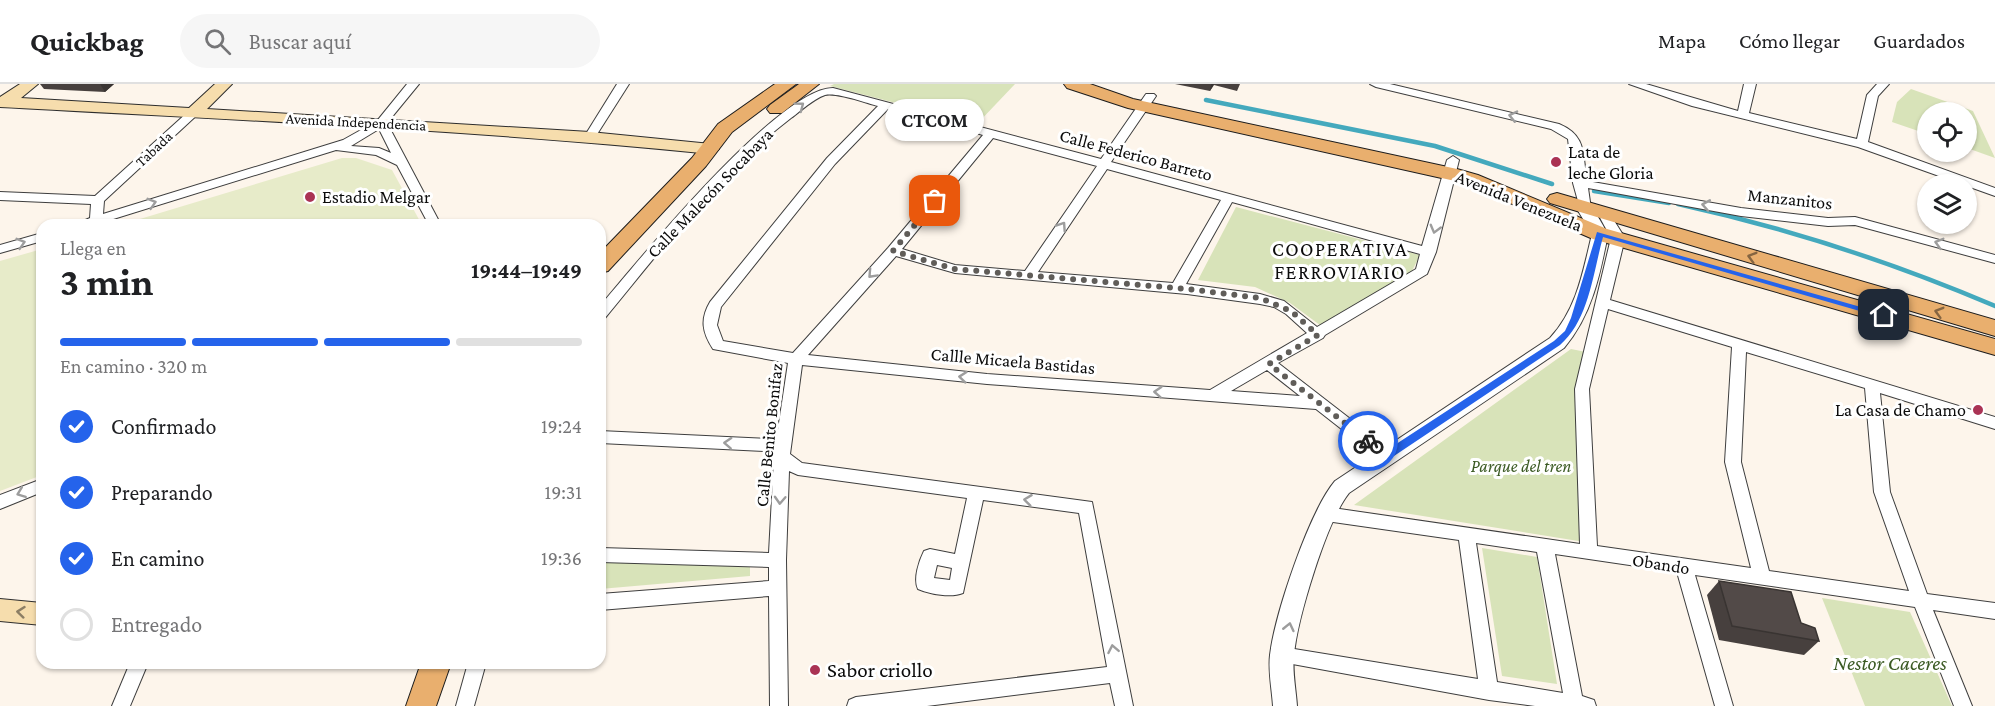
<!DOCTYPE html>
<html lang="es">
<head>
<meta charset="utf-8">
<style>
  :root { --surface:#fff; --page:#f6f6f6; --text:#202124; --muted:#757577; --line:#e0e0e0; --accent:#2563eb }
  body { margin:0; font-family:"Crimson Pro",serif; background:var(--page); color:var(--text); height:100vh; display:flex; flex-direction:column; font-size:22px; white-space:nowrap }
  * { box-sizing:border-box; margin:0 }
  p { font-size:20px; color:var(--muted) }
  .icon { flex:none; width:33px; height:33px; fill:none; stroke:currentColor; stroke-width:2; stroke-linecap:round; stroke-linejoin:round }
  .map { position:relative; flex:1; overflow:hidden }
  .sheet { position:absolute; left:36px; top:135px; width:570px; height:450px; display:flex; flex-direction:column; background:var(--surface); border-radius:18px; box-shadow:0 2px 4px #0004 }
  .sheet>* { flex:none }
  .controls { position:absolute; left:1917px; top:18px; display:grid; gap:12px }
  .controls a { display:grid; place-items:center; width:60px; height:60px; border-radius:50%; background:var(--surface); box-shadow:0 2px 4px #0004; font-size:30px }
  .pin { position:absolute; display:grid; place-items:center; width:51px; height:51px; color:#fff; margin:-26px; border-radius:12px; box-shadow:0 3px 9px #0006 }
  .courier { position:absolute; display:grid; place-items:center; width:60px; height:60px; margin:-30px; border:4px solid #2563eb; border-radius:50%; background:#fff; color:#222; box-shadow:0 2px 8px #0007 }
  .bubble { position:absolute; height:42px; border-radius:21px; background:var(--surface); box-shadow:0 2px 4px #0004; font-size:20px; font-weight:700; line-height:42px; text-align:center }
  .overview em { font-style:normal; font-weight:700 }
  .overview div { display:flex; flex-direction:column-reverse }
  .overview { display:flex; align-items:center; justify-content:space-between; height:102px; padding:0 24px }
  h1 { font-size:39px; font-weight:700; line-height:45px }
  .bar { display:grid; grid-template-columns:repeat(4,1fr); gap:9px 6px; align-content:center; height:72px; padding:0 24px }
  .bar i { height:8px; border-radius:4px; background:var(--line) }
  .bar .current { background:var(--accent) }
  .bar p { grid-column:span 4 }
  ol { padding:0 24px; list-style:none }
  li { display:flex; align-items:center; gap:18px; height:66px }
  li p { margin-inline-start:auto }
  li .icon { padding:6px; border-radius:50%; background:var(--accent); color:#fff; stroke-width:4 }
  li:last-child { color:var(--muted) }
  li i { width:33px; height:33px; border:3px solid var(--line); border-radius:50% }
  header { display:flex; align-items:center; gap:36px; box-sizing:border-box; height:84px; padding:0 30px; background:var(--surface); border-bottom:2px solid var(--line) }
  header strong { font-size:28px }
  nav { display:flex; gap:33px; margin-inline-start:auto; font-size:21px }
  .search { width:420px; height:54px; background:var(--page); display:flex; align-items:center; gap:15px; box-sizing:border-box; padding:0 21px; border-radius:33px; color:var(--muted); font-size:22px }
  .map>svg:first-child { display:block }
</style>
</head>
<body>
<header>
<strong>Quickbag</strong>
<div class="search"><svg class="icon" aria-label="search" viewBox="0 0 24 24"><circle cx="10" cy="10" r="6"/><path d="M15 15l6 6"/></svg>Buscar aquí</div>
<nav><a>Mapa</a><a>Cómo llegar</a><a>Guardados</a></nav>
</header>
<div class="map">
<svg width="1995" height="622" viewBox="0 0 1995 622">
  <rect width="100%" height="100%" fill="#fdf5eb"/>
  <!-- green -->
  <g fill="#d8e3b9">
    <polygon points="834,0 1015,0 977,40 830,2"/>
    <polygon points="1911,5 1973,27 1995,74 1967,64 1966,28 1928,28 1927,50 1892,38 1897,18"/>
    <polygon points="1236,123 1420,171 1412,187 1324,244 1290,219 1255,203 1198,196"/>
    <polygon points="1571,265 1586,268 1575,310 1597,460 1354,421"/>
    <polygon points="1482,464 1537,473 1557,600 1502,592"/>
    <polygon points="600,474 750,482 750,492 600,505"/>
    <polygon points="1822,514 1910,528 1952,622 1865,622"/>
  </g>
  <!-- pitch -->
  <g fill="#e7ebc9">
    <polygon points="342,74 356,74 392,86 422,141 120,141"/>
    <polygon points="42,165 42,391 0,407 0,177"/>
  </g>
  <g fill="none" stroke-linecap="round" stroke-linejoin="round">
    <!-- stream -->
    <g stroke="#44a9bd" stroke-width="4.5">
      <polyline points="1206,16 1435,62 1552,100"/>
      <polyline points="1594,107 1669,119"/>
      <path d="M1678,120c109,24 214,58 317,102"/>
    </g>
    <!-- minor casing -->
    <g stroke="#3e3e3e" stroke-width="2">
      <g id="minor">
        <path d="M407,0h12l-32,39 54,102h-12l-32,-60 -21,-10 -40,-5 -242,75h-20l16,-7 1,-14 -91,-4v-8l95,4 94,-85h8v4l-93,86 -1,13 240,-74 34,-19zM379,45l12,24 -12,-5 -28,-2z"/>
        <polygon points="617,0 629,0 594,55 586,55 584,53"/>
        <path d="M1370,0h20l169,40c28,12 23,29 28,57l154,27 87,10 27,-1 140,38v8l-140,-38 -27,1 -87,-10 -153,-28 3,21 -2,3h-8l-8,-29 -5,-44 -17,-10 -175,-42z"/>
        <polygon points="1629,0 1646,0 1738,27 1744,0 1756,0 1749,29 1857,55 1867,11 1877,0 1889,0 1878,12 1868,58 1995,104 1995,112 1858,63 1692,22"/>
        <path d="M833,4l268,71 45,-65h8l2,2 -45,66 311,84 25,-86 6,-4 6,4 -23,92 -9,22 -102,61 -2,3 -45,25 115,89 2,4 -2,4h-12l-65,-51 -329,-25 -185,-19 -12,89 12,9 290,39 41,204h-18l-5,-23 -183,23h-80l2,-6 7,-3 251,-30 -28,-154 -96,-13 -20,93c-12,5 -33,1 -45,-4 -5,-10 1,-28 6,-38l6,-2 25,5 12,-56 -169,-23 -9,-4 -3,89 2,146h-18l-1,-110 -169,14v-16l169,-13v-14l-169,-5v-14l169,5 5,-94 -10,-8 -164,-8v-12l168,8 8,4 12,-80 -75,-14c-11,-17 -13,-30 -3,-47l117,-144 51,-52c-12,-3 -41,-14 -53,-11 -12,4 -23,15 -34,23 -72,55 -129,131 -186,200l-5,2v-14c38,-45 179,-218 233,-218zM888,25l95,26 -95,113 -95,105 -70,-12 -6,-16 4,-18 114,-143zM993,54l104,28 -72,105 -70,-6 -53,-16zM1107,85l114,31 -48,83 -135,-11zM1232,118l188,52 -4,15 -99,58 -33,-26 -24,-7 -74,-10zM896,172l59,17 232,21 73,10 14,3 12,7 21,19 -97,57 -223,-16 -179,-19zM1267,286l33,26 -69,-5zM937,481l15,3 -2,12 -16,-2z"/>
        <path d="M1604,126l4,1 17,27 -15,62 385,117v12l-115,-36 10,99 37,102 68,9v16l-62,-9 39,96h-18l-39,-99 -220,-32 38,131h-18l-38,-134 -122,-18 27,142 12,4 2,6h-61l-46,-6 -213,-39 -3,-6 3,-6 6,-2 196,32 -19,-139 -133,-19 -6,-2 -2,-5 2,-5 6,-2 254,37 -5,-155 36,-151 -13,-24zM1608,225l124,38 -7,115 26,106 -154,-22 -8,-157zM1746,268l119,36 9,104 35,99 -140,-20 -28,-109zM1476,459l61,9 26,141 -66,-11z"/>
        <polygon points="42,149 42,157 0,169 0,161"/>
        <polygon points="42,395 42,408 0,425 0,411"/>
        <polygon points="130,579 148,579 130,622 112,622"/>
        <polygon points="468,579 486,579 474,622 456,622"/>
      </g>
    </g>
    <!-- tertiary casing -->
    <g stroke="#3e3e3e" stroke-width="2">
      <path id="tertiary" d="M1585,120l6,1 17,29c-8,41 -16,81 -44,114l-215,145c-22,27 -52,126 -55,162 -2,16 2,35 3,51h-24c-1,-16 -5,-35 -3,-51 5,-41 39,-143 65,-174l215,-143c27,-29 33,-67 42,-104l-15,-25z"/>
    </g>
    <!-- secondary casing -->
    <g stroke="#2d2d2d" stroke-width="2">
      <g id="secondary">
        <path d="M20,0h18l-17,14 168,10 26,-24h17l-25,25 383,23 121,12 8,5 -8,5c-236,-24 -474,-34 -711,-47v-10z"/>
        <polygon points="0,515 42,519 42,541 0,537"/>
      </g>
    </g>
    <!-- primary casing -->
    <g stroke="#1c1c1c" stroke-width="2">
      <g id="primary">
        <polygon points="775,0 796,0 732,48 706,82 608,187 600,189 600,169 692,74 718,40"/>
        <polygon points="799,0 819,0 782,29 770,29 767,25 770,21"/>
        <polygon points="1064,0 1090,0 1133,15 1457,85 1478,91 1607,145 1995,255 1995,271 1593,155 1464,99 1128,24 1067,4"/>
        <polygon points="1557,109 1995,236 1995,252 1550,119 1547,115 1550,111"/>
        <polygon points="421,579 451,579 436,622 406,622"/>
      </g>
    </g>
    <!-- minor -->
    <use href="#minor" fill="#fff" fill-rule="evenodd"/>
    <!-- tertiary -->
    <use href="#tertiary" fill="#fff" fill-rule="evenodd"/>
    <!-- secondary -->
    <use href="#secondary" fill="#f6ddad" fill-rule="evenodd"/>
    <!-- primary -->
    <use href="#primary" fill="#e9af6e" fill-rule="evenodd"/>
  </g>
  <!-- wall -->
  <g fill="#47403e">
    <polygon points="40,0 114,0 105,8 44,5"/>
    <polygon points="1175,0 1240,0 1237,7 1214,1 1210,7"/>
    <polygon points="1719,497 1801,539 1819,557 1804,571 1719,556 1707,511"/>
  </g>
  <!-- shaded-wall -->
  <g fill="#393432">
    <polygon points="100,0 114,0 105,8"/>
    <polygon points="1211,0 1214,0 1210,7"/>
  </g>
  <!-- building -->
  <polygon fill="#524a48" stroke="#393432" stroke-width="1.5" points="1719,497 1791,508 1801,539 1815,544 1819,557 1732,542"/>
  <!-- one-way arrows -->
  <defs><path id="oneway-chevron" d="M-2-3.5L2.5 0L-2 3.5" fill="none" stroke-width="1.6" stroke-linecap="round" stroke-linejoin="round" transform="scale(1.5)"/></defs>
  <g stroke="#9d9d9d">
    <use href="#oneway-chevron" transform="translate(800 22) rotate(-37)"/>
    <use href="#oneway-chevron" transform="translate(1513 32) rotate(-167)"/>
    <use href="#oneway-chevron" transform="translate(152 119) rotate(-17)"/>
    <use href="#oneway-chevron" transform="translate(1706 121) rotate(-170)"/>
    <use href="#oneway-chevron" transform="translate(1062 142) rotate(-56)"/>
    <use href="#oneway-chevron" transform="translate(1435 145) rotate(105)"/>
    <use href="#oneway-chevron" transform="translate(21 159) rotate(-17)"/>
    <use href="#oneway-chevron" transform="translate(1939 159) rotate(-164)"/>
    <use href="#oneway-chevron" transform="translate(872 190) rotate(133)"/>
    <use href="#oneway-chevron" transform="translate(963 293) rotate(-174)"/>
    <use href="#oneway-chevron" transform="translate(1158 308) rotate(-176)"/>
    <use href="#oneway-chevron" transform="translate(728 359) rotate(-177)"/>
    <use href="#oneway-chevron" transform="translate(21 409) rotate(159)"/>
    <use href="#oneway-chevron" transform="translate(780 416) rotate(93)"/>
    <use href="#oneway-chevron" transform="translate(1028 416) rotate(-173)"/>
    <use href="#oneway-chevron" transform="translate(1289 543) rotate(-77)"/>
    <use href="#oneway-chevron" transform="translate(1113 565) rotate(-101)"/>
  </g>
  <g stroke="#856541">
    <use href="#oneway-chevron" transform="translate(1752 173) rotate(-164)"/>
    <use href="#oneway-chevron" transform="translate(1939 228) rotate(-164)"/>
  </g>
  <use stroke="#8c7e64" href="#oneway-chevron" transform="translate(21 528) rotate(-174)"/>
  <!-- route -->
  <path fill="#2563eb" d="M1597,148l292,83 -5,3 -281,-81c-10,36 -14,83 -43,108l-169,113h-7l-20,-14v-6l4,-1 19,13 167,-109 11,-10 6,-13z"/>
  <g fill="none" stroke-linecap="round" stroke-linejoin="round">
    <!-- done -->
    <polyline stroke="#605d59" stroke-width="6" stroke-dasharray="0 10.8" points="935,117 893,167 955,185 1187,205 1260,214 1291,227 1318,251 1269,280 1368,357"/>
  </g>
  <!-- markers -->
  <g fill="#aa3354" stroke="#fff" stroke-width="2">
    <circle cx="1556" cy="78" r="6"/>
    <circle cx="310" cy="113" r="6"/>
    <circle cx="1978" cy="326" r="6"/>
    <circle cx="815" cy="586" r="6"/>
  </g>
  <g text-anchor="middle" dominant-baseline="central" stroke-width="6" stroke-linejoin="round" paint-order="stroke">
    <!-- far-street labels -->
    <g font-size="15" fill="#0b0b0b" stroke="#fff">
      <text transform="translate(356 38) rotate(3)">Avenida Independencia</text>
      <text transform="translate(154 65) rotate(-43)">Tabada</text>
    </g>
    <!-- poi labels -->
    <g font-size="18" fill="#0b0b0b" stroke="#fff" text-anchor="start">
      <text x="1568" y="68">Lata de<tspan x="1568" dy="21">leche Gloria</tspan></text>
      <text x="322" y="113">Estadio Melgar</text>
      <text x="1966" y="326" text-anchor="end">La Casa de Chamo</text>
    </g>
    <!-- street labels -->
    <g font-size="18" fill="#0b0b0b" stroke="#fff">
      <text transform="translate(1136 71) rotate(15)">Calle Federico Barreto</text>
      <text transform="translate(710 109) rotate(-46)">Calle Malecón Socabaya</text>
      <text transform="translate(1790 115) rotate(6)">Manzanitos</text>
      <text transform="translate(1519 117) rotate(22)">Avenida Venezuela</text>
      <text transform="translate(1013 277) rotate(5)">Callle Micaela Bastidas</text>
      <text transform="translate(769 351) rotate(-84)">Calle Benito Bonifaz</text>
      <text transform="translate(1661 480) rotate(9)">Obando</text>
    </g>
    <!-- park labels -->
    <g font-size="18" font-style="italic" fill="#3b5a23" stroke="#fff">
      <text x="1521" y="382">Parque del tren</text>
    </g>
    <!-- neighbourhood labels -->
    <g font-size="20" letter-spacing="1.5" fill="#0b0b0b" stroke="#fff">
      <text x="1340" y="165">COOPERATIVA<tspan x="1340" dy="23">FERROVIARIO</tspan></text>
    </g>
    <!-- near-park labels -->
    <g font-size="21" font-style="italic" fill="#3b5a23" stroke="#fff">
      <text x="1890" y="579">Nestor Caceres</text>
    </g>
    <!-- near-poi labels -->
    <g font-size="21" fill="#0b0b0b" stroke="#fff" text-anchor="start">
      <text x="827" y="586">Sabor criollo</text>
    </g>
  </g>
</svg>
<div class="controls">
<a><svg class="icon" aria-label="locate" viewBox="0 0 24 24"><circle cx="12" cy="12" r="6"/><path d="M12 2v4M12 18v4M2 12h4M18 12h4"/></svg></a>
<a><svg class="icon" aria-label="layers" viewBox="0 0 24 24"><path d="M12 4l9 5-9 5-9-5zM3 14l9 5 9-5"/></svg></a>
</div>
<div class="pin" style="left:935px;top:117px;background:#ea580c"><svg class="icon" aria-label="bag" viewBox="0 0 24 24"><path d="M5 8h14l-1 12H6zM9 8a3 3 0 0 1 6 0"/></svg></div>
<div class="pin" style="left:1884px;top:231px;background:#1f2937"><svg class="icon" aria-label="home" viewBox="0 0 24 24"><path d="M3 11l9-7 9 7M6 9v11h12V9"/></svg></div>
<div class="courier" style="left:1368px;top:357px"><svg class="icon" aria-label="bike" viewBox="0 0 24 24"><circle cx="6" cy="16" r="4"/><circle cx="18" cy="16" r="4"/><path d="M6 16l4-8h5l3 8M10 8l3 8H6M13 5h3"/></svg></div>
<div class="bubble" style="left:885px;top:15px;width:99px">CTCOM</div>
<section class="sheet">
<div class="overview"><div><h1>3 min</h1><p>Llega en</p></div><em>19:44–19:49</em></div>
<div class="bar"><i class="current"></i><i class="current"></i><i class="current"></i><i></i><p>En camino · 320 m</p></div>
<ol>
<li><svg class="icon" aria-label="check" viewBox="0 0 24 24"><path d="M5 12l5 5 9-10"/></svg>Confirmado<p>19:24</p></li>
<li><svg class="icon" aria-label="check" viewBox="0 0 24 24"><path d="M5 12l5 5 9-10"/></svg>Preparando<p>19:31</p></li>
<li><svg class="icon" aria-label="check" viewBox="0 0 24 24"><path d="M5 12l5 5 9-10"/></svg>En camino<p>19:36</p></li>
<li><i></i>Entregado</li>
</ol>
</section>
</div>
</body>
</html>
